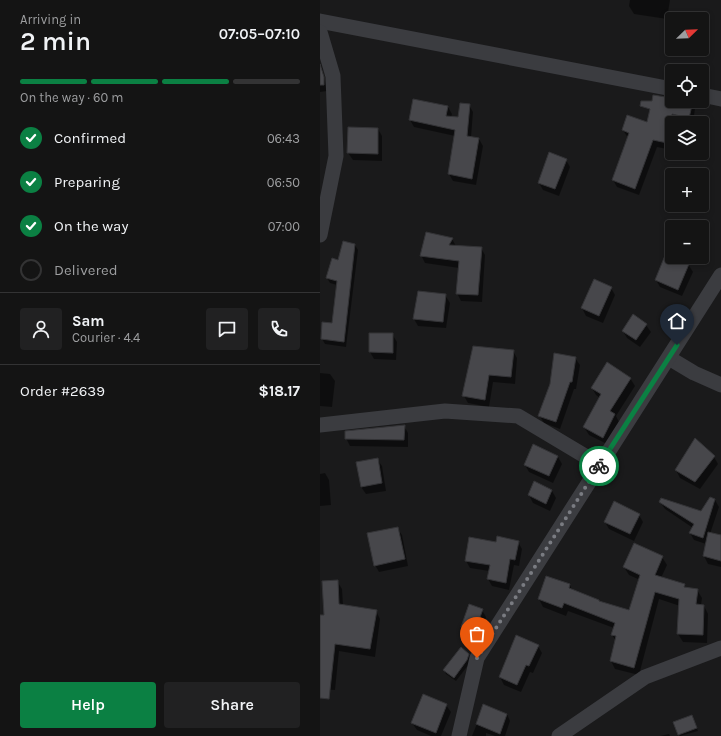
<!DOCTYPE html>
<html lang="en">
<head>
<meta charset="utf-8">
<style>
  :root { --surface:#141414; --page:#212122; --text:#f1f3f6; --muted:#9d9ea0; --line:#333334; --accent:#0b8043 }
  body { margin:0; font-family:Karla,sans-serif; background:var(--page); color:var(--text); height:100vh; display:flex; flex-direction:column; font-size:15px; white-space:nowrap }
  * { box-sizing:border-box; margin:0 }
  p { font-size:13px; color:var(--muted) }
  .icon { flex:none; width:22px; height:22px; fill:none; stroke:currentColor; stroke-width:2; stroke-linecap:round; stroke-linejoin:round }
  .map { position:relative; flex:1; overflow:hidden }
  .side { display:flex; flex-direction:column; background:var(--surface); width:320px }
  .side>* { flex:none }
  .needle { width:26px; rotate:67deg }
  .controls { position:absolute; left:345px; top:12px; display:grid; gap:8px }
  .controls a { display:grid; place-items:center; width:44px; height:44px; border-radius:4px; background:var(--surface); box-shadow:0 2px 6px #0003,0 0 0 1px var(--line); font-size:20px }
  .pin { position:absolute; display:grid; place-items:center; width:34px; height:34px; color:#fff; margin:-41px -17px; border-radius:50% 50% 50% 0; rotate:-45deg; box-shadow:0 0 4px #0007 }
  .pin .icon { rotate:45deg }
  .courier { position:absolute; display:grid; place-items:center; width:40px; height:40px; margin:-20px; border:3px solid #0b8043; border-radius:50%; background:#fff; color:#222; box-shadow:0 1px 5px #0007 }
  .headline em { font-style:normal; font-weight:600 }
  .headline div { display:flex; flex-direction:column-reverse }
  .headline { display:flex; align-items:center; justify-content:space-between; height:68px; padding:0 20px }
  h1 { font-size:26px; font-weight:600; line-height:30px }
  .bar { display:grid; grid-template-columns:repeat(4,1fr); gap:6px 4px; align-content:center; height:48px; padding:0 20px }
  .bar i { height:5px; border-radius:3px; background:var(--line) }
  .bar .active { background:var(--accent) }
  .bar p { grid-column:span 4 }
  .line { display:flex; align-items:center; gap:10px; padding:0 20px; border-top:1px solid var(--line) }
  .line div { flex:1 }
  .round { display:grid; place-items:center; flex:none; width:42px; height:42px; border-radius:4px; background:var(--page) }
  ol { padding:0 20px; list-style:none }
  li { display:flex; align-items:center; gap:12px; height:44px }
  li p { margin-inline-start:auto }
  li .icon { padding:4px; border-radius:50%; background:var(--accent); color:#fff; stroke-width:4 }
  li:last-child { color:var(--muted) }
  li i { width:22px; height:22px; border:2px solid var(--line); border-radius:50% }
  .cta { display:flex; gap:8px; margin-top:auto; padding:8px 20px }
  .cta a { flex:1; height:46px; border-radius:4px; background:var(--accent); color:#fff; font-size:16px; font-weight:600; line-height:46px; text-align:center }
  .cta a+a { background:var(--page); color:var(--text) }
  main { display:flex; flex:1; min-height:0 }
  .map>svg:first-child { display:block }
</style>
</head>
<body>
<main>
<section class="side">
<div class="headline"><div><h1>2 min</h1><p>Arriving in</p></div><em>07:05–07:10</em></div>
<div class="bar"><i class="active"></i><i class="active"></i><i class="active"></i><i></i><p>On the way · 60 m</p></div>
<ol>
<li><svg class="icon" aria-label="check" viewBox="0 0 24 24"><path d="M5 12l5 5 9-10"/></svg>Confirmed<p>06:43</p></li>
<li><svg class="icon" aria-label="check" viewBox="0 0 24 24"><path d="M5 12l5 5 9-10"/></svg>Preparing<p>06:50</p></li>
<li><svg class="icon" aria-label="check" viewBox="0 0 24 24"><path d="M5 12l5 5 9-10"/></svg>On the way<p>07:00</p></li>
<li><i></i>Delivered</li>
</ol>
<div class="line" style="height:72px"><a class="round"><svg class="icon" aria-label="person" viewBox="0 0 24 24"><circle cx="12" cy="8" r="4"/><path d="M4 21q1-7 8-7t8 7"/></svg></a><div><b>Sam</b><p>Courier · 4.4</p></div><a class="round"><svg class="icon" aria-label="chat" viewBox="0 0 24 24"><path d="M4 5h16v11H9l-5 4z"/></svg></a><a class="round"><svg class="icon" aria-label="phone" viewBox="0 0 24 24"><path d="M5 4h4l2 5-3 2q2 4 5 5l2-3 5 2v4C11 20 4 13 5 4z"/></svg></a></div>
<div class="line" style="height:52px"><div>Order #2639</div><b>$18.17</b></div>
<div class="cta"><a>Help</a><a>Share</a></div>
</section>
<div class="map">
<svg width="401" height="736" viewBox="0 0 401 736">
  <rect width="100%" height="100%" fill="#1a1a1b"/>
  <!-- shadow -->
  <g fill="#0007">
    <polygon points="310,0 350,0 347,19 314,14 309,6"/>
    <polygon points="0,64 2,68 7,91 0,92"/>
    <polygon points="352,98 352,101 376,101 373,123 352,123 352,150 337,147 319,195 297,187 293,180 308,138 303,130 328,124"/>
    <polygon points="149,105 153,112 151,137 159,139 163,146 156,185 133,181 129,174 135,136 94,127 90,120 128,107 132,114 131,117 139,118"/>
    <polygon points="58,129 62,136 62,161 33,160 28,153"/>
    <polygon points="246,160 250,167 239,196 223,190 219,183"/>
    <polygon points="132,239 136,246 161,248 165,255 162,302 141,301 137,293 139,268 105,263 101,255"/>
    <polygon points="35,245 38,250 26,347 5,344 2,339 13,324 17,285 10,283 7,278 19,261"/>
    <polygon points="368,264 373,272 362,296 340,287 336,280"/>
    <polygon points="291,288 295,295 283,323 266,316 262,308"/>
    <polygon points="125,295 130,303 126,328 98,326 94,319"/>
    <polygon points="326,325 331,332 320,347 307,338 303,331"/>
    <polygon points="50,334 72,334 77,342 76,360 54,359 50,352"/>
    <polygon points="193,351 197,358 195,384 173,382 169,407 148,403 144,396"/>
    <polygon points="255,358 260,365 256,389 254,389 240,429 224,423 219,415"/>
    <polygon points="0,373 10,374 15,381 12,407 0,406"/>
    <polygon points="310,378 315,386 296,416 299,422 287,444 269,435 264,427 280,398 276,395 272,388"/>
    <polygon points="84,426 88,433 88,447 30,446 26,438"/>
    <polygon points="213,446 238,457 242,464 233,483 209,472 205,465"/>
    <polygon points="394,457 398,464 380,489 360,478 356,470"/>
    <polygon points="57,459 62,466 66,491 46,494 41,487"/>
    <polygon points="5,473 9,480 11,505 0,506 0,474"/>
    <polygon points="232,491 236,498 230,511 213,503 209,495"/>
    <polygon points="395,500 399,507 390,534 401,536 401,567 388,564 384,556 386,544 374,540 370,533 373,528 345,509 340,502 382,512"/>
    <polygon points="319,515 323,522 314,541 289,529 285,522"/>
    <polygon points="77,528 82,535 88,566 59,572 55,565"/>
    <polygon points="198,542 202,549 199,566 194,565 189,590 172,586 168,579 169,571 150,568 146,561 177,543"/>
    <polygon points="342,557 347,565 341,578 364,585 366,588 377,590 382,598 381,605 384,606 388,614 387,643 363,642 358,634 360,606 339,599 319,675 295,669 291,661 296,641 292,635 294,628 248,611 246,616 223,607 219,599 250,585 252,590 280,602 310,611 320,580 309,575 304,567"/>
    <polygon points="17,581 22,589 23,605 56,611 60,619 55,657 19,651 15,690 0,689 0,616 5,616"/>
    <polygon points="162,610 166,617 159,638 147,634 142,627"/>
    <polygon points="218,646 222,653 213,673 210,672 201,692 184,685 180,677"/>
    <polygon points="148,654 151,658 149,664 136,681 126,674 124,670"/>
    <polygon points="126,705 131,712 121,736 111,736 97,730 92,723"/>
    <polygon points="164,706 187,714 190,721 185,736 175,736 166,733 166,736 152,736"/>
    <polygon points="372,717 378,731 360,736 359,734"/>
    <polygon points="349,734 350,736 340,736"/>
  </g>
  <!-- building -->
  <g fill="#47474b" stroke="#343437">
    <polygon points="0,64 4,77 4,85 0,85"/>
    <polygon points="333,95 352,98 352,101 373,101 369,118 352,114 352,144 333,140 315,189 292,180 309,133 302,130 307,115 327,122 330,109 320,106 321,101 332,101"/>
    <polygon points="93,99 128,106 126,116 138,117 140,103 150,104 147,136 159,138 152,179 128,174 135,130 89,120"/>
    <polygon points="28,127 58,128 58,154 27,153"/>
    <polygon points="229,152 247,159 235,189 218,183"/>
    <polygon points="106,232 133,238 129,245 162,247 158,295 136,294 139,261 100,256"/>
    <polygon points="23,241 35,244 24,342 1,339 2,322 12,323 17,281 6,278 12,258 18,260"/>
    <polygon points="346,253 369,264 358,290 335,280"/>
    <polygon points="274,279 292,287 279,316 261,308"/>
    <polygon points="98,291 126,294 123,322 93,319"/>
    <polygon points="313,314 327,324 316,340 302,331"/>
    <polygon points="49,333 73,333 73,353 49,352"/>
    <polygon points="153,346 194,350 191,377 169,375 165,400 142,396"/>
    <polygon points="234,353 256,357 252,382 250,382 236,422 218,416 230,384"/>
    <polygon points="287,362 311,378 290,411 295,414 283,438 263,427 281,394 271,388"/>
    <polygon points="85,425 84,440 25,439 25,431"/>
    <polygon points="375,438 395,456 375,482 355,470"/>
    <polygon points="213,444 238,456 229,476 204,465"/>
    <polygon points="58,458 62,483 41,487 36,462"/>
    <polygon points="214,481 232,490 226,504 208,495"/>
    <polygon points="390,497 395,499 383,538 369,533 374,524 339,502 341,498 381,511"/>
    <polygon points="294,501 320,514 310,534 284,522"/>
    <polygon points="78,527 85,559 54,566 47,533"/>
    <polygon points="388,532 401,535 401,561 383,556"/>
    <polygon points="177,536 199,541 195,560 190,559 186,583 167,579 170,565 145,561 149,537 176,542"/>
    <polygon points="314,543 343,556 335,575 365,584 364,587 378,589 376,604 384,605 383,635 357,634 359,599 335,592 314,668 290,661 296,636 291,635 295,623 244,603 242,608 218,599 226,576 250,584 249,588 279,600 279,601 309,610 320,575 303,567"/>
    <polygon points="18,580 19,604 57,610 50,649 15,644 9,699 0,698 0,615 4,615 2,581"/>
    <polygon points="149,604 163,609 155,631 141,627"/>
    <polygon points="196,635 219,645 209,666 206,665 197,685 179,677"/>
    <polygon points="141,647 149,654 147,660 134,678 123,670"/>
    <polygon points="103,694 127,704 116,733 91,723"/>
    <polygon points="163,704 187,714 180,734 156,724"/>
    <polygon points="372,715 377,728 358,735 353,722"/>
  </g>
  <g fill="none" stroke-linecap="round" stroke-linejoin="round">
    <!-- minor -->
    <g stroke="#3b3c40" stroke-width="15">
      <polyline points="0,21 352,89"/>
      <polyline points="0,32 13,76 16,156 0,235"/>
      <polyline points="382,95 401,99"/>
      <polyline points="349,358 374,373 401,385"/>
      <polyline points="0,425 125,411 198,416 280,465"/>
      <polyline points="139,736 157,658 401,275"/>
      <polyline points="239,736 325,677 401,648"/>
    </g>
  </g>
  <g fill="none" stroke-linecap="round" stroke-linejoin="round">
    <!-- done -->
    <polyline stroke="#7a7c82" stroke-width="4" stroke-dasharray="0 7.2" points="157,658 279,466"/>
    <!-- route -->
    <polyline stroke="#0b8043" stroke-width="5" points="279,466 357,345"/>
  </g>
</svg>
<div class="controls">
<a><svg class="needle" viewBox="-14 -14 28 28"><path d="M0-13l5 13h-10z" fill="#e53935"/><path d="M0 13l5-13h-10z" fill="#9d9ea0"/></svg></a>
<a><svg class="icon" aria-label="locate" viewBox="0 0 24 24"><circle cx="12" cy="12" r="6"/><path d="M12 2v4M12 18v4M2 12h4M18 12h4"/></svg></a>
<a><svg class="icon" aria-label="layers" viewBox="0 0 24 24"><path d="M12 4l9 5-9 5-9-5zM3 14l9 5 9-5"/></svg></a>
<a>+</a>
<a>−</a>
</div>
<div class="pin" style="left:157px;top:658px;background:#ea580c"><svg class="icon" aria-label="bag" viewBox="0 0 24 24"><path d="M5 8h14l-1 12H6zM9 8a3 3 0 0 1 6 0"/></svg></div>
<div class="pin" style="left:357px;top:345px;background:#1f2937"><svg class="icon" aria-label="home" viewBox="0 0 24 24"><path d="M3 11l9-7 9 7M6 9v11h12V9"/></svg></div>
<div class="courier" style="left:279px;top:466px"><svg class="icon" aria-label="bike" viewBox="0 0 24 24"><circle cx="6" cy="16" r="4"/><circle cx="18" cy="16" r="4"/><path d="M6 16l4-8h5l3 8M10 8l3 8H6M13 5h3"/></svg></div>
</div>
</main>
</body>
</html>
